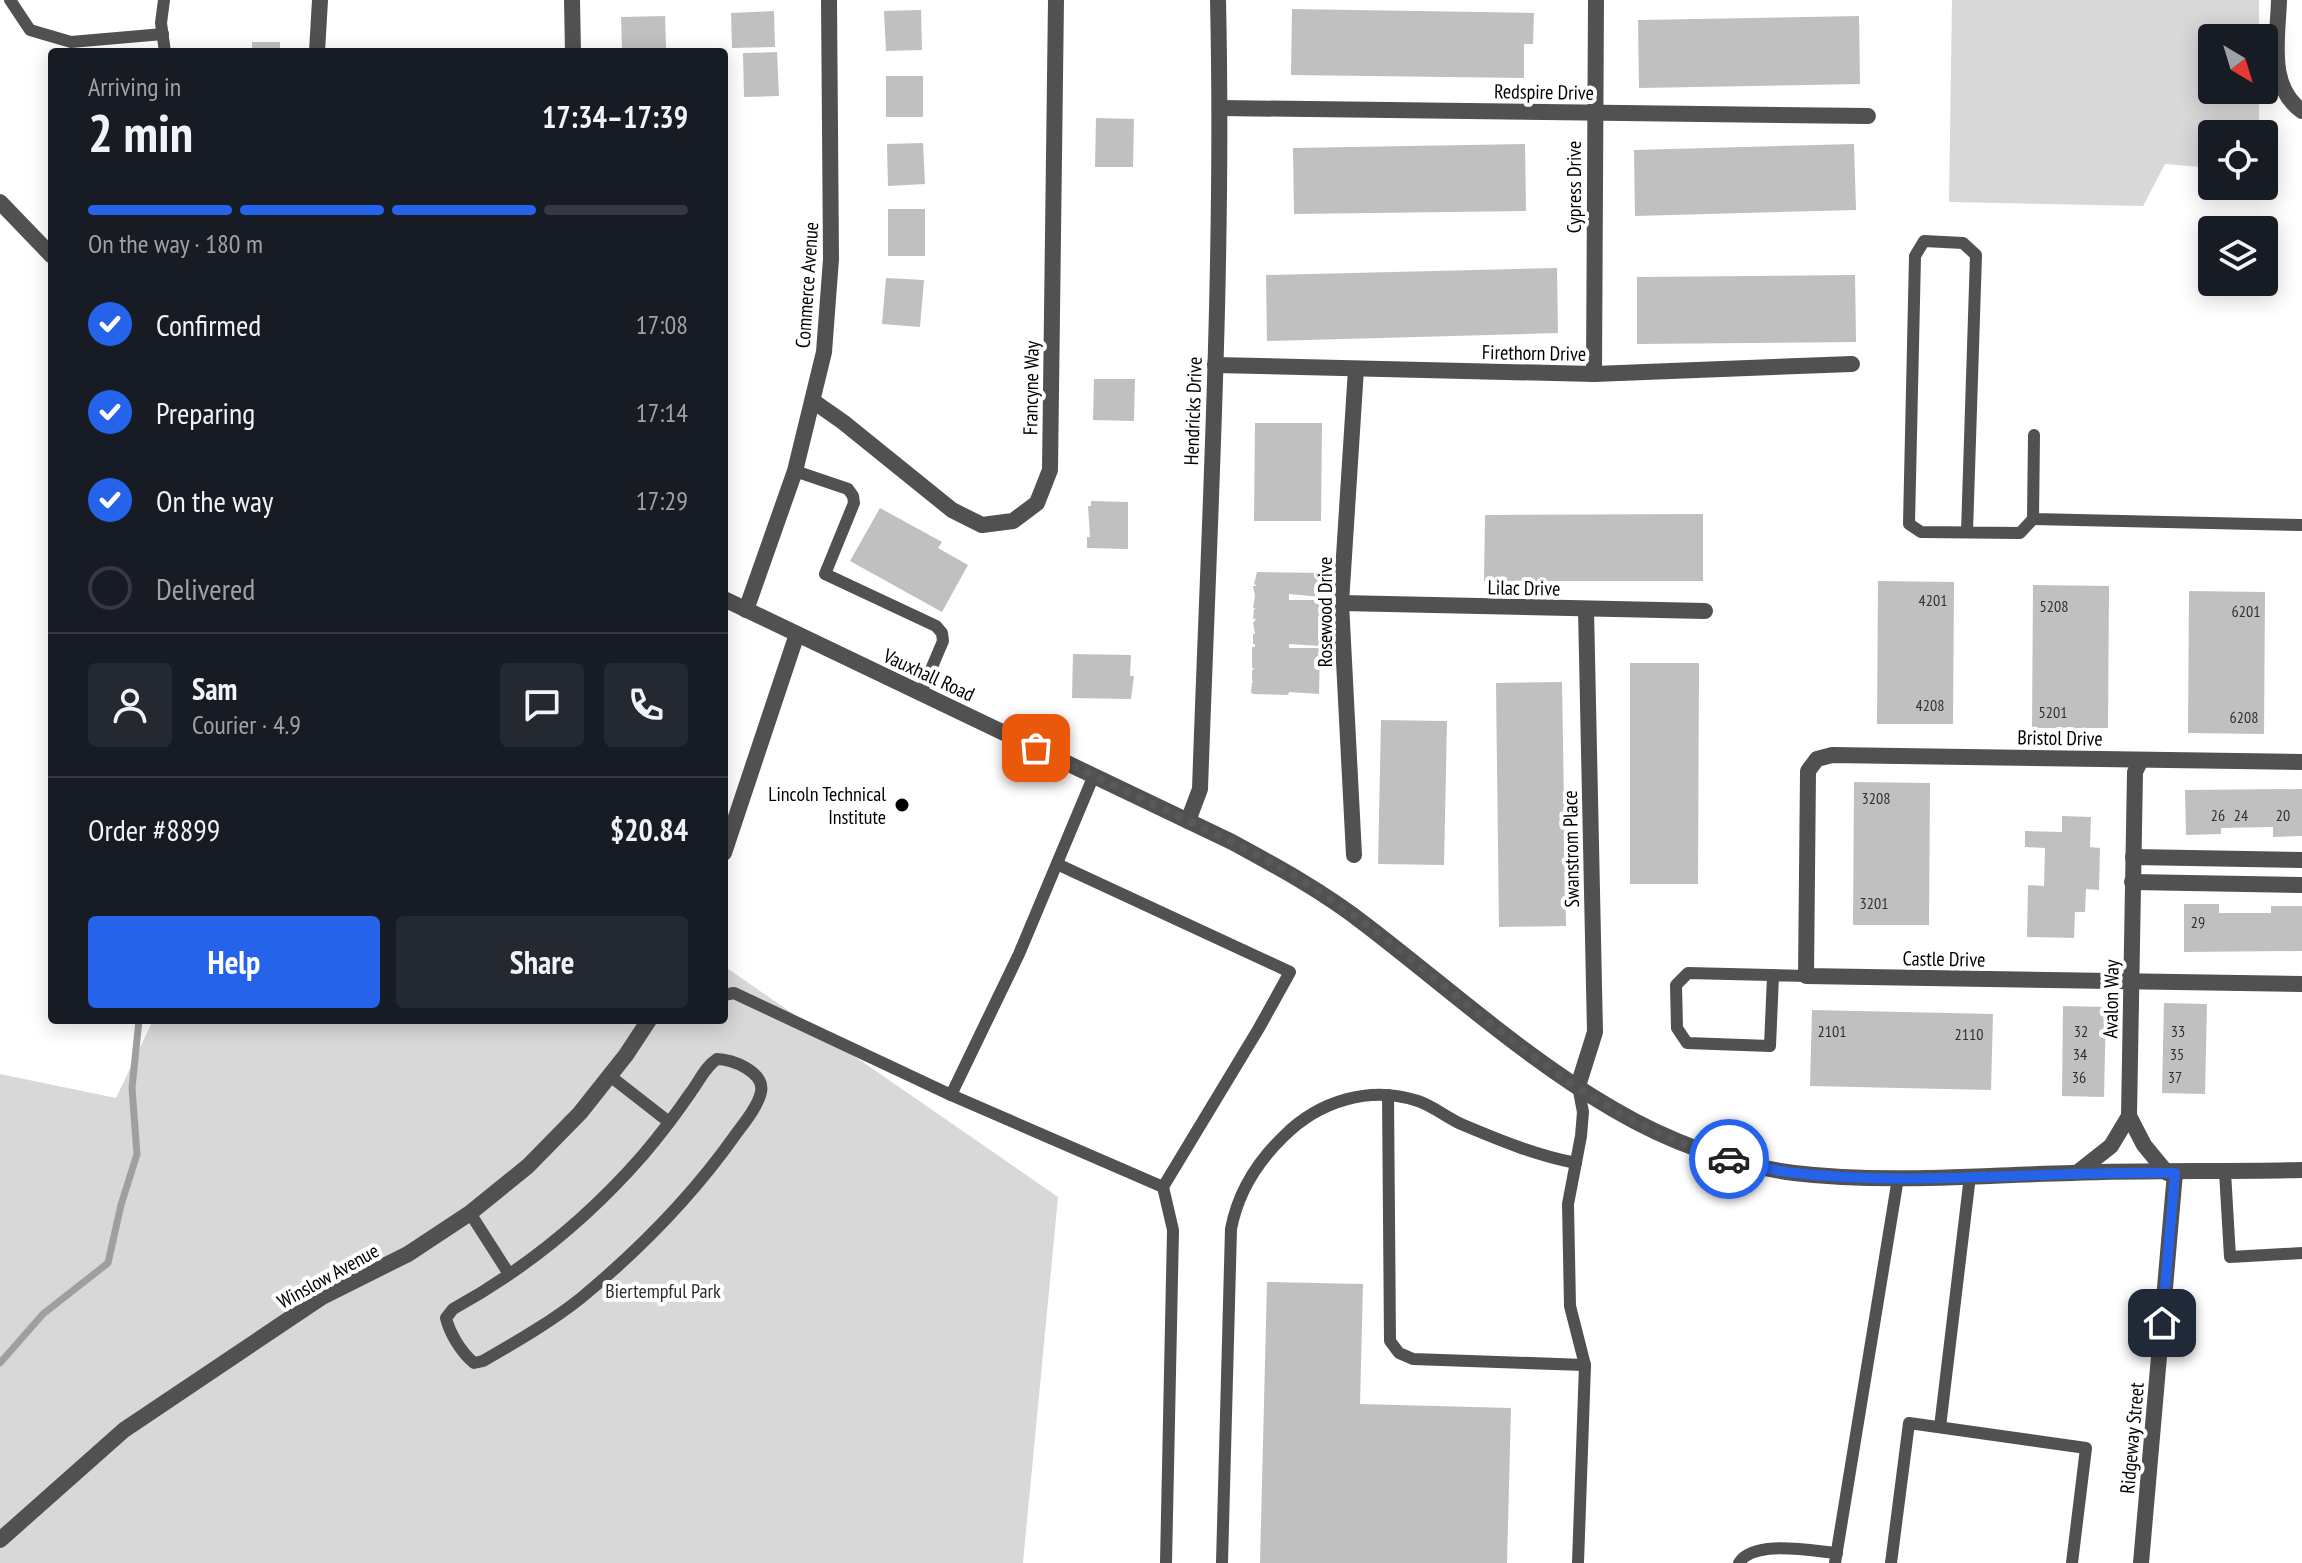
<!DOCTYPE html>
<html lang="en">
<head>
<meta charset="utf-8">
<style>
  :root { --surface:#171b24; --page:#242831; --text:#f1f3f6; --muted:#9ea1a6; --line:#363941; --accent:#2563eb }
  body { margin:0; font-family:"PT Sans Narrow",sans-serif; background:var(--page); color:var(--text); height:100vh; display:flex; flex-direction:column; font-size:30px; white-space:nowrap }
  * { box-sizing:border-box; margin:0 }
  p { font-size:26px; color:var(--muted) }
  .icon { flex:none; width:44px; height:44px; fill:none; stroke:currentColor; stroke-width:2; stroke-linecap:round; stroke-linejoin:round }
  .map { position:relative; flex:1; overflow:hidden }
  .details { position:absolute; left:48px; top:48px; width:680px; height:976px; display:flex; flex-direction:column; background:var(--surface); border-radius:8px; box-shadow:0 4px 20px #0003 }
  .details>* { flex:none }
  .needle { width:52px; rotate:142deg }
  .buttons { position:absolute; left:2198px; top:24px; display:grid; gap:16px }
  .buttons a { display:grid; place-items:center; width:80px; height:80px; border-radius:8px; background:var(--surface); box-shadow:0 4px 20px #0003; font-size:40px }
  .pin { position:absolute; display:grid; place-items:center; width:68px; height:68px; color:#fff; margin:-34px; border-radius:16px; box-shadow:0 4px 12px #0006 }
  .courier { position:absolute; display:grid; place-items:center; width:80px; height:80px; margin:-40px; border:6px solid #2563eb; border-radius:50%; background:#fff; color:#222; box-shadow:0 2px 10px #0007 }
  .head em { font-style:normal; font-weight:700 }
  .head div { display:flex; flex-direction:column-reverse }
  .head { display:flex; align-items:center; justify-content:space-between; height:136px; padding:0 40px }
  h1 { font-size:52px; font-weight:700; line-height:60px }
  .bar { display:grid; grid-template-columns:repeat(4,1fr); gap:12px 8px; align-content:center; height:96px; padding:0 40px }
  .bar i { height:10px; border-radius:6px; background:var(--line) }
  .bar .current { background:var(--accent) }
  .bar p { grid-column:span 4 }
  .line { display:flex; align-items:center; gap:20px; padding:0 40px; border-top:2px solid var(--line) }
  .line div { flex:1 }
  .round { display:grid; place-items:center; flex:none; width:84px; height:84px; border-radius:8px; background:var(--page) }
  ol { padding:0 40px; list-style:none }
  li { display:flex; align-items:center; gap:24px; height:88px }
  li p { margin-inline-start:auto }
  li .icon { padding:8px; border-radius:50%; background:var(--accent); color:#fff; stroke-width:4 }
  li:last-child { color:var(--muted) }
  li i { width:44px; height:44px; border:4px solid var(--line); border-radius:50% }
  .primary-button { display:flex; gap:16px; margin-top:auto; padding:16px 40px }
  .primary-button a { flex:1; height:92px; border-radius:8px; background:var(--accent); color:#fff; font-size:32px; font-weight:700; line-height:92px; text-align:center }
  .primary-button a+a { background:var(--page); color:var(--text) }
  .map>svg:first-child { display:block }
</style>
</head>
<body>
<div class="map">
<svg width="2302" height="1563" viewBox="0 0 2302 1563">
  <rect width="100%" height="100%" fill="#fff"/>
  <!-- green -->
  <g fill="#d8d8d8">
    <polygon points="1952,0 2259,0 2259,38 2212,38 2212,90 2259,90 2259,134 2212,134 2212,168 2165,164 2143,206 1949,202"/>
    <polygon points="724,966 1058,1197 1023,1563 0,1563 0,1074 116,1098 153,1020 724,1020"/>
  </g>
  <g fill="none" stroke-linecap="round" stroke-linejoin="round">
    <!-- stream -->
    <polyline stroke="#9f9f9f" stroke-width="7" points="0,1363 43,1314 108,1263 121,1205 137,1154 132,1088 139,1020"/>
  </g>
  <!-- building -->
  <g fill="#c0c0c0">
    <polygon points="1292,9 1534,13 1533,44 1524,44 1524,78 1291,75"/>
    <polygon points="921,10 922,50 886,51 884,11"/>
    <polygon points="774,11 775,47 732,48 731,13"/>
    <polygon points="665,16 666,48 622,49 621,17"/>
    <polygon points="1859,16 1860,84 1639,88 1638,20"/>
    <rect x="252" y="42" width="28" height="10"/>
    <polygon points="777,52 779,96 744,97 743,53"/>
    <rect x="886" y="76" width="37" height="41"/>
    <polygon points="1096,118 1134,119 1133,167 1095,167"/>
    <polygon points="923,143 925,184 888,186 887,144"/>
    <polygon points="1525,144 1526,211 1294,214 1293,148"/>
    <polygon points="1854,144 1856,210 1635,216 1634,150"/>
    <rect x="888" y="209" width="37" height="47"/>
    <polygon points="1557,268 1558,333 1267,341 1266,275"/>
    <polygon points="1855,275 1856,342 1637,344 1637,277"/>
    <polygon points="886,278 924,280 920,327 882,324"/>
    <polygon points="1094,379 1135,379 1134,421 1093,420"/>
    <polygon points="1255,423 1322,423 1321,521 1254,521"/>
    <polygon points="1091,501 1128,502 1128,549 1087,548 1087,537 1090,537 1088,506 1091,506"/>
    <polygon points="880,508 942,542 938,548 968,565 942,612 850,561"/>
    <polygon points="1703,514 1703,581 1484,581 1485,515"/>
    <polygon points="1257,572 1321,573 1321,597 1289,594 1289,600 1321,600 1321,646 1289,644 1289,648 1320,648 1319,694 1289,692 1288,695 1253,694 1251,692 1252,682 1254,682 1252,681 1252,671 1254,668 1252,668 1252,647 1255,647 1255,644 1253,644 1253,634 1255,634 1253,623 1256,619 1253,619 1254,609 1256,608 1253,608 1255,596 1253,586 1257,586 1254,584"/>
    <polygon points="1878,581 1954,582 1953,724 1877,724"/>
    <polygon points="2033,585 2109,586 2108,728 2032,728"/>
    <polygon points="2189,591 2265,592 2264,734 2188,733"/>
    <polygon points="1073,654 1131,655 1130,676 1134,676 1131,699 1072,698"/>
    <polygon points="1630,663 1699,663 1698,884 1630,884"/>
    <polygon points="1562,682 1566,926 1499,927 1496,683"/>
    <polygon points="1381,720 1447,721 1444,865 1378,864"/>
    <polygon points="1854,782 1930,783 1929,925 1853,925"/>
    <polygon points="2302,789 2302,836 2273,837 2273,827 2221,828 2221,834 2186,835 2185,790"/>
    <polygon points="2062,816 2091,817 2090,847 2100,848 2099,890 2086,889 2085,912 2075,912 2074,938 2027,937 2028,885 2044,886 2045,848 2025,847 2025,831 2062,832"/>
    <polygon points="2184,904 2219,904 2219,913 2271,913 2271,906 2302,906 2302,951 2184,952"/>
    <polygon points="2164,1003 2207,1004 2205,1094 2162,1093"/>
    <polygon points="2063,1006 2106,1007 2104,1097 2062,1096"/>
    <polygon points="1812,1010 1993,1014 1991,1090 1810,1086"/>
    <polygon points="1267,1282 1363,1284 1360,1404 1511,1408 1507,1563 1260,1563"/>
  </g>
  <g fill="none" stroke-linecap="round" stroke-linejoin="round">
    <!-- service -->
    <g stroke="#515151" stroke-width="12">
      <polyline points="10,0 30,30 71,42 163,34"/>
      <polyline points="164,0 161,23 165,52"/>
      <polyline points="2034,435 2033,519 2302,525"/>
      <polyline points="795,471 848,489 853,496 854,503 825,574 936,626 942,633 943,641 921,693"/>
      <polyline points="1967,532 1976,255 1963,243 1924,241 1915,256 1909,524 1921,532 2020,533 2033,519"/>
      <polyline points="1773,976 1770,1046 1687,1043 1677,1028 1676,985 1688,973 1806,976"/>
      <polyline points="724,995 734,993 951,1095 1019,954 1094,775"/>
      <path d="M717,1059c15,0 48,13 44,33 -3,14 -16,30 -25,42 -43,61 -97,116 -155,164 -30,24 -65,44 -98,63l-9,2c-13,-11 -24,-29 -28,-45l7,-9c71,-39 136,-92 190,-154 17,-20 33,-41 48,-63 9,-12 14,-25 26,-33z"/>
      <polyline points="610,1076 669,1122"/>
      <polyline points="951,1095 1163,1187 1259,1028 1290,972 1057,864"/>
      <polyline points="1388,1095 1390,1341 1399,1353 1413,1359 1585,1365"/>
      <polyline points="2225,1172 2230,1257 2302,1253"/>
      <polyline points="1163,1187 1173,1230 1166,1563"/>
      <polyline points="470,1213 509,1274"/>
      <polyline points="1940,1427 1970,1176"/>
      <path d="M1222,1563l9,-334c7,-37 26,-67 53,-93 35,-35 86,-51 134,-35 15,5 28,16 43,23 38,16 74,31 115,39"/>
      <polyline points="1578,1563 1585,1365 1570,1306 1568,1204 1581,1136 1583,1112 1578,1086"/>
      <path d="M1739,1563c14,-24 73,-12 98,-10"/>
      <polyline points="1835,1563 1898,1178"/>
      <polyline points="1891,1563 1909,1423 2086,1448 2072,1563"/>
    </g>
    <!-- minor -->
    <g stroke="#515151" stroke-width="16">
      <polyline points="572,0 573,52"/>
      <path d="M2279,0c-1,38 -12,86 23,111"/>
      <polyline points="317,52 320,0"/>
      <polyline points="1221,108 1868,116"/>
      <polyline points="1215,365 1594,374 1852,364"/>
      <polyline points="1594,374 1596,0"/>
      <polyline points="813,401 843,422 952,510 982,525 1013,521 1037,503 1050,470 1056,0"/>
      <polyline points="1341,603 1705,611"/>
      <polyline points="746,610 795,471 824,352 831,259 829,0"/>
      <polyline points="2141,760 2135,772 2129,1116 2144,1145 2167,1173"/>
      <polyline points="2302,762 1832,755 1817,759 1808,771 1806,976 2302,984"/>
      <path d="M1188,821l12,-32c9,-263 24,-526 18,-789"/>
      <polyline points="724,853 797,634"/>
      <polyline points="1354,855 1341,603 1356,369"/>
      <polyline points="2133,857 2302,860"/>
      <polyline points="2132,882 2302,885"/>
      <polyline points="1578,1086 1595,1032 1586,609"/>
      <polyline points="2078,1172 2111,1146 2129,1116"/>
      <polyline points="0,1540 124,1430 322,1297 408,1254 470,1213 528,1166 580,1113 626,1055 649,1020"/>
      <polyline points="2141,1563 2175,1173"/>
    </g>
    <!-- tertiary -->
    <g stroke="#515151" stroke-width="16">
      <polyline points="0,202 52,256"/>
      <path d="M724,599l508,243c46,25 92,50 134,83 81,62 158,132 247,184 54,32 118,56 181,64 92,11 186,2 278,0 77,-3 153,-1 230,-3"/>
    </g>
  </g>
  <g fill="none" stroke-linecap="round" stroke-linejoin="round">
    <!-- done -->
    <path stroke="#595959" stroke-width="8" stroke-dasharray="0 14.4" d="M1036,748c51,24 102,49 153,73 41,20 84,40 122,65 140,90 252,227 418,273"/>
    <!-- route -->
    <path stroke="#2563eb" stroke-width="10" d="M1729,1159c21,5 44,12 66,14 126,14 254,-3 380,0l-13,150"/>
  </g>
  <!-- markers -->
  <circle fill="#000" stroke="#fff" stroke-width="3" cx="902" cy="805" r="8"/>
  <g text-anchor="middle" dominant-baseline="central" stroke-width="8" stroke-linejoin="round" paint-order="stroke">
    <!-- number labels -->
    <g font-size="16" fill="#303030">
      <text x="1933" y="600">4201</text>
      <text x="2054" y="606">5208</text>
      <text x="2246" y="611">6201</text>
      <text x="1930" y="705">4208</text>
      <text x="2053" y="712">5201</text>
      <text x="2244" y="717">6208</text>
      <text x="1876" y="798">3208</text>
      <text x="2218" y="815">26</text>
      <text x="2241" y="815">24</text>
      <text x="2283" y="815">20</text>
      <text x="1874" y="903">3201</text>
      <text x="2198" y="922">29</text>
      <text x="1832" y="1031">2101</text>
      <text x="2081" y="1031">32</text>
      <text x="2178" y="1031">33</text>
      <text x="1969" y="1034">2110</text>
      <text x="2080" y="1054">34</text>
      <text x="2177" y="1054">35</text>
      <text x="2079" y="1077">36</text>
      <text x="2175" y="1077">37</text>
    </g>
    <!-- street labels -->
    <g font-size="20" fill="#000" stroke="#fff">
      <text transform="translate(1544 92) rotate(1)">Redspire Drive</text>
      <text transform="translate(1574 187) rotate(-90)">Cypress Drive</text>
      <text transform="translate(807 285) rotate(-86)">Commerce Avenue</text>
      <text transform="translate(1534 353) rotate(1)">Firethorn Drive</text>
      <text transform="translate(1031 388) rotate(-89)">Francyne Way</text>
      <text transform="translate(1193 411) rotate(-88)">Hendricks Drive</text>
      <text transform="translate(1524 588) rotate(1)">Lilac Drive</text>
      <text transform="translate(1325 612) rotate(-90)">Rosewood Drive</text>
      <text transform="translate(929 675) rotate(25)">Vauxhall Road</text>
      <text transform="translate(2060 738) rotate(1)">Bristol Drive</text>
      <text transform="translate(1571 849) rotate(-91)">Swanstrom Place</text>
      <text transform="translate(1944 959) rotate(1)">Castle Drive</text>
      <text transform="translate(2111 999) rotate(-89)">Avalon Way</text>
      <text transform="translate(328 1276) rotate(-29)">Winslow Avenue</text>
      <text transform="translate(2132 1438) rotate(-85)">Ridgeway Street</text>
    </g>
    <!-- poi labels -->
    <g font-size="20" fill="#000" stroke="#fff" text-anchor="end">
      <text x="886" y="794">Lincoln Technical<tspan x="886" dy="23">Institute</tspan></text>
    </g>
    <!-- park labels -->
    <g font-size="20" fill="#2f2f2f" stroke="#fff">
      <text x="663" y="1291">Biertempful Park</text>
    </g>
  </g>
</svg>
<div class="buttons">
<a><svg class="needle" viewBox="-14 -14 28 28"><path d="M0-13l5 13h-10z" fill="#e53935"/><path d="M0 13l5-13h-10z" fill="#9ea1a6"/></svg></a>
<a><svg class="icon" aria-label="locate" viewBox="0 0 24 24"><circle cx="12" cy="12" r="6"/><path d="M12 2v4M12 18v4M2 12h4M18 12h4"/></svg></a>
<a><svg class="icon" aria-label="layers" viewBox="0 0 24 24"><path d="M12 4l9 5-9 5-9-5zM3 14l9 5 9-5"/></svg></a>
</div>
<div class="pin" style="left:1036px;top:748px;background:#ea580c"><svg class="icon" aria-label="bag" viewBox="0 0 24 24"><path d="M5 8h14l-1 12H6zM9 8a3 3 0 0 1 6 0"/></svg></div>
<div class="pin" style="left:2162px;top:1323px;background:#1f2937"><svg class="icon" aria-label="home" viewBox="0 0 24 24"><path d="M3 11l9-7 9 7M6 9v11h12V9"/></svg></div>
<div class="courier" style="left:1729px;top:1159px"><svg class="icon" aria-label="car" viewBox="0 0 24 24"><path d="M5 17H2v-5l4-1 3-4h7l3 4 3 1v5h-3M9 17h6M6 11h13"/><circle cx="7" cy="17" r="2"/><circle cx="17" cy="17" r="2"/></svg></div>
<section class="details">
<div class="head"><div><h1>2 min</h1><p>Arriving in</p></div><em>17:34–17:39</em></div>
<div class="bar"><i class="current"></i><i class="current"></i><i class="current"></i><i></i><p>On the way · 180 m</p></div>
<ol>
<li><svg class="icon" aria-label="check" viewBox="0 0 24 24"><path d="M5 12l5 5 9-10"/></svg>Confirmed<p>17:08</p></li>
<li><svg class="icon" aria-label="check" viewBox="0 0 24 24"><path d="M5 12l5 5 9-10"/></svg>Preparing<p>17:14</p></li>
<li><svg class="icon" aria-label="check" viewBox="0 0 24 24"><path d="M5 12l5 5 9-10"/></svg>On the way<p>17:29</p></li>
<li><i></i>Delivered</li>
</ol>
<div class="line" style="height:144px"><a class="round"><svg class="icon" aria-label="person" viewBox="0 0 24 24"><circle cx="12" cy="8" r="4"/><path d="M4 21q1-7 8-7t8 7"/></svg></a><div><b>Sam</b><p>Courier · 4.9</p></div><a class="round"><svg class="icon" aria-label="chat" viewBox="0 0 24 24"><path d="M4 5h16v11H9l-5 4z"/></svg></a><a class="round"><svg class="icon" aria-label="phone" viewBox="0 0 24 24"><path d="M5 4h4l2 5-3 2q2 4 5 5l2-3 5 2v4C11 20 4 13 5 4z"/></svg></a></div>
<div class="line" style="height:104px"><div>Order #8899</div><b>$20.84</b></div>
<div class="primary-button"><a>Help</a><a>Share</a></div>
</section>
</div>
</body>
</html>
